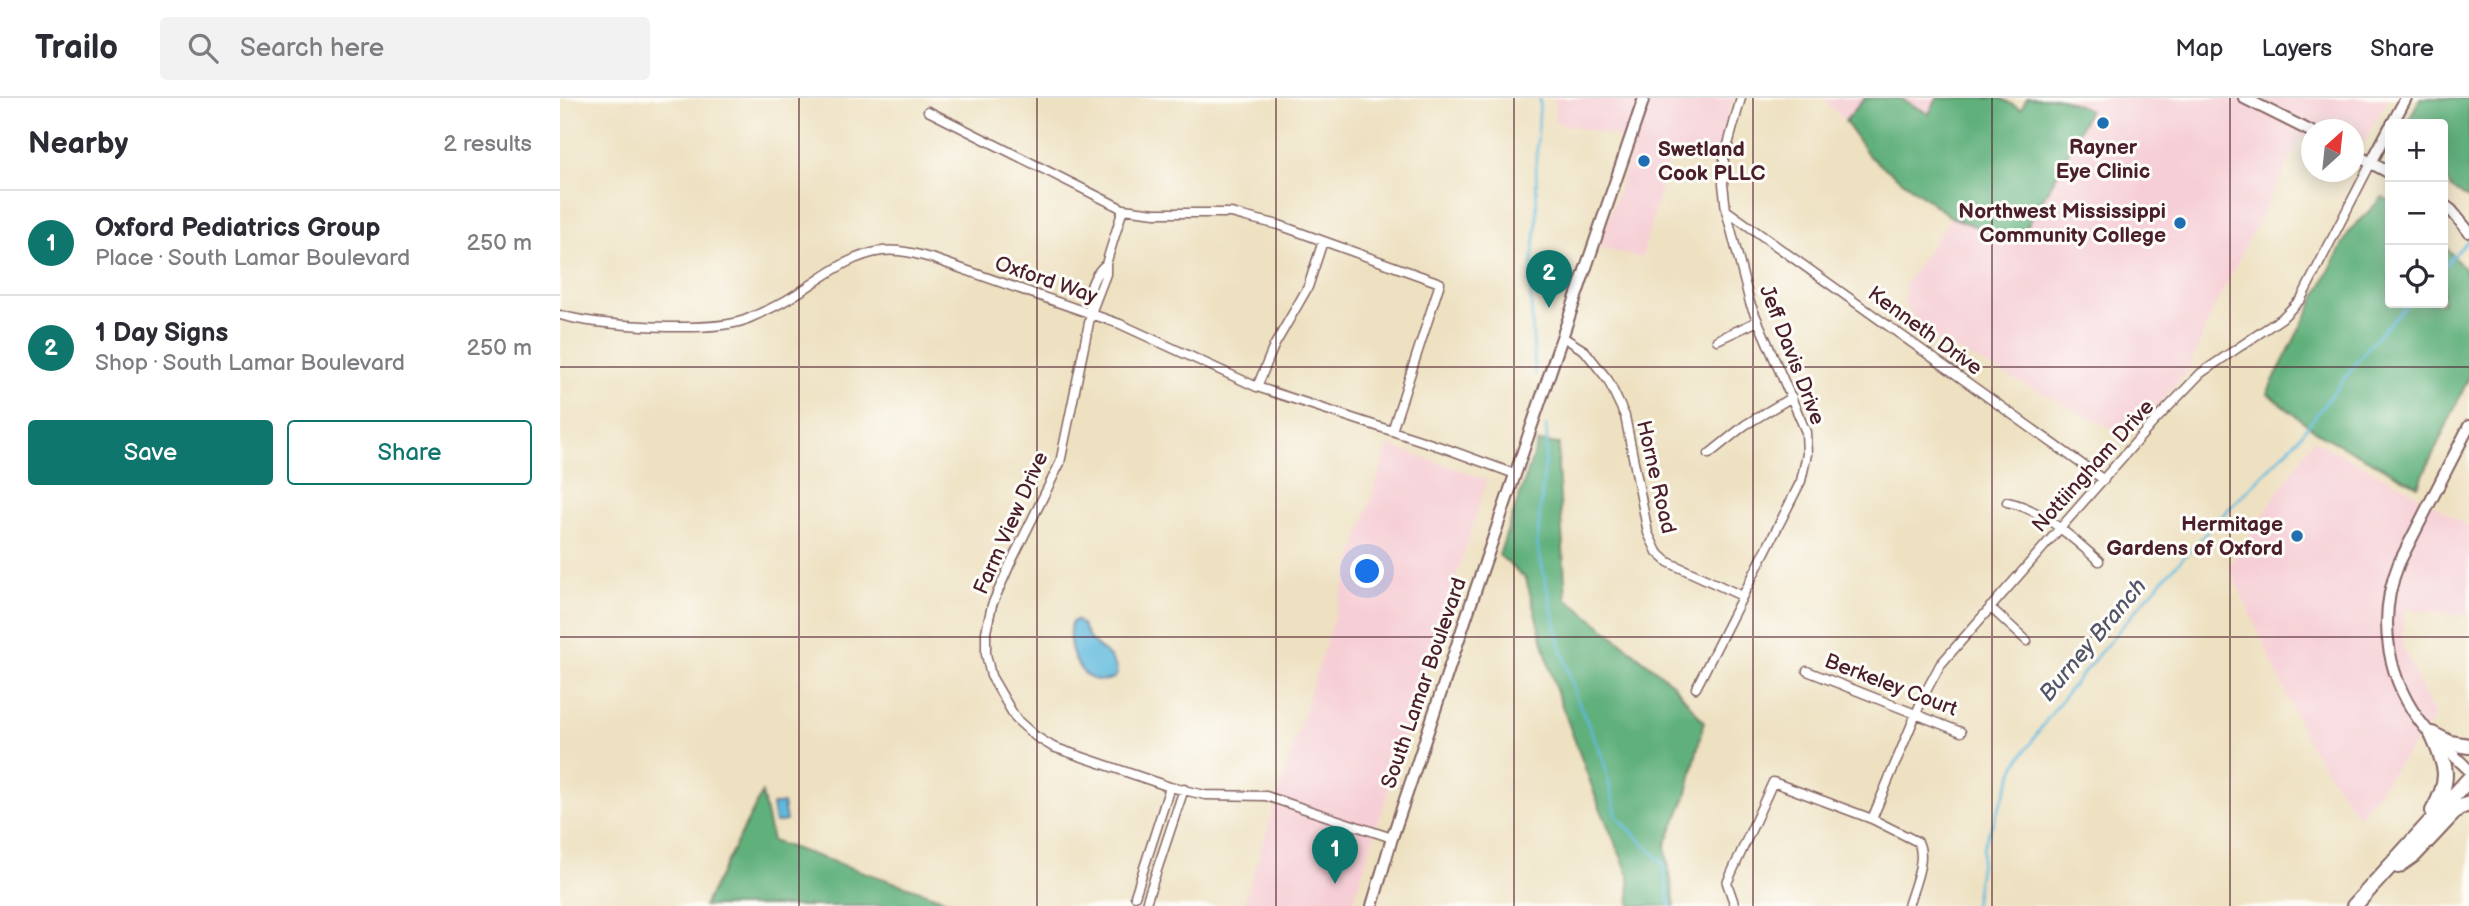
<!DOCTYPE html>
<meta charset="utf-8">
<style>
body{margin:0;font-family:"Balsamiq Sans",sans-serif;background:#f2f2f3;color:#2b2b33}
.controls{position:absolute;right:21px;top:21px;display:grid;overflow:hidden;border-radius:7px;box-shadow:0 4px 18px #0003}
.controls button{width:63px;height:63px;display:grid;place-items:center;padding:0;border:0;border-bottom:2px solid #e1e1e2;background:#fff;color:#2b2b33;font:35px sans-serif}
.compass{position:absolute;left:1741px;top:21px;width:63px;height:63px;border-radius:50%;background:#fff;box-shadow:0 4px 18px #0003;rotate:27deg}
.you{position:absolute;left:808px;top:474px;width:24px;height:24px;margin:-18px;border:5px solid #fff;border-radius:50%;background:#1a73e8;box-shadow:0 0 0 10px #1a73e833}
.badge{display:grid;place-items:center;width:46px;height:46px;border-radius:50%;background:#0f766e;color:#fff;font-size:23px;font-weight:700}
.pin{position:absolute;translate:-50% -58px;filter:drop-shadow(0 2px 4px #0008)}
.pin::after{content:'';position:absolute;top:37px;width:24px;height:21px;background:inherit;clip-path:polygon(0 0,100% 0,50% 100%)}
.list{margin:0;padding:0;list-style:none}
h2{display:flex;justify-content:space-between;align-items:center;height:91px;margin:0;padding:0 28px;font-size:30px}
h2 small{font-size:23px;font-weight:400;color:#7c7c81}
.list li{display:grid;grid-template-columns:46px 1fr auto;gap:21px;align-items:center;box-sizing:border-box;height:105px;padding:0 28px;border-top:2px solid #e1e1e2}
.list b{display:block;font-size:26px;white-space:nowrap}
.list p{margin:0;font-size:23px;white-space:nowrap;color:#7c7c81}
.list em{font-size:23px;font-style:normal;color:#7c7c81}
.actions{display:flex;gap:14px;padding:21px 28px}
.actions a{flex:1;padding:16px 0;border:2px solid #0f766e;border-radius:7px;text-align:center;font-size:24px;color:#0f766e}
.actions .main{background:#0f766e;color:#fff}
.icon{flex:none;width:38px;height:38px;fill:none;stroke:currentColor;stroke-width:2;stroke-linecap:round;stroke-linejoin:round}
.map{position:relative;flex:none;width:1909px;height:808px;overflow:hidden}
header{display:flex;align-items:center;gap:42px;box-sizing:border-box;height:98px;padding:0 35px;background:#fff;border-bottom:2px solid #e1e1e2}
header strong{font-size:33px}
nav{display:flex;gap:38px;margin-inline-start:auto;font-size:24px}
.search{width:490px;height:63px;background:#f2f2f3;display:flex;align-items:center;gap:18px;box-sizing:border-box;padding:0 24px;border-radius:7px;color:#7c7c81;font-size:26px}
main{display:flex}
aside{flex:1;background:#fff}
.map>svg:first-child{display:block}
.built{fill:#f6cfd6}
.forest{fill:#61b07b;stroke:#566853;stroke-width:2}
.water{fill:#60bade;stroke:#556c84;stroke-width:2}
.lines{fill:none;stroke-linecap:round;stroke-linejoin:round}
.stream{stroke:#60bade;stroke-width:2.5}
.street-casing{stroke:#836360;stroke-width:11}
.secondary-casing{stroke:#836360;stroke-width:14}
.highway-casing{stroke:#836360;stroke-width:18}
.street{stroke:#fff;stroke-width:8}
.secondary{stroke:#fff;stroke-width:10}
.highway{stroke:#fff;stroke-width:14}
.grid{fill:none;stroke:#4a1f2b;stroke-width:2;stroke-opacity:0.55}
.poi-dot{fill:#1f6fb2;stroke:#fdfcf7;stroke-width:2.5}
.labels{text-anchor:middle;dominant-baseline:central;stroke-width:6;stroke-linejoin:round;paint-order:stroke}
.poi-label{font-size:21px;font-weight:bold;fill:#4a1f2b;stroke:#fdfcf7;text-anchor:end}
.street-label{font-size:21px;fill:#4a1f2b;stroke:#fdfcf7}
.water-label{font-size:23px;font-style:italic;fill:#52556a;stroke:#fdfcf7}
</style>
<header>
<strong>Trailo</strong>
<div class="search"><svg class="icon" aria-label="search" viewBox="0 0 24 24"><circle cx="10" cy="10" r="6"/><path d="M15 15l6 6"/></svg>Search here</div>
<nav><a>Map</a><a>Layers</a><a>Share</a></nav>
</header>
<main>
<aside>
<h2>Nearby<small>2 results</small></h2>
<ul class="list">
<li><span class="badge">1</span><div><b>Oxford Pediatrics Group</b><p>Place · South Lamar Boulevard</p></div><em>250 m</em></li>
<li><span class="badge">2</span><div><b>1 Day Signs</b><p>Shop · South Lamar Boulevard</p></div><em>250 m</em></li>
</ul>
<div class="actions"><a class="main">Save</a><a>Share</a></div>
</aside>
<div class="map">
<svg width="1909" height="808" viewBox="0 0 1909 808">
<rect width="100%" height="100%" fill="#fdfcf7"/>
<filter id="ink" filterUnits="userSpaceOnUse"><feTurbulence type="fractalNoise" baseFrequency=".0143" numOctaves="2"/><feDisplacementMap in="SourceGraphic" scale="14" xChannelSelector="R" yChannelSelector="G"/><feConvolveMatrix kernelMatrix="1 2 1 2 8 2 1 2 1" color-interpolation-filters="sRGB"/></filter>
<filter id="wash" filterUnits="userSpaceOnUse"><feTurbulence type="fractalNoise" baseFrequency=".00686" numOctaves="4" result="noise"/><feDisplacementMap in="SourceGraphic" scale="28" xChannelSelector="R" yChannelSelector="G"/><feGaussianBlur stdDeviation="1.57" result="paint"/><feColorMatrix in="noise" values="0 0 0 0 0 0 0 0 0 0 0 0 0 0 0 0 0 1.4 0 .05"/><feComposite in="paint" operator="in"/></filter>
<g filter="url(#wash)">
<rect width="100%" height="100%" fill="#eee1c1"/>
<!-- built -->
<path class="built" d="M 995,0 L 1173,0 L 1157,56 L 1109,57 L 1082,160 L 1039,149 L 1075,43 L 994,24 Z
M 1263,0 L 1305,0 L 1285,23 Z
M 1340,0 L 1377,0 L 1369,16 Z
M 1502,0 L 1828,0 L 1803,46 L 1794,45 L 1794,32 L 1752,32 L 1751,41 L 1741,40 L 1656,206 L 1628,273 L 1569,339 L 1368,238 L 1344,206 L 1345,186 L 1391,119 L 1458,143 L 1529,13 Z
M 1753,342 L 1847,390 L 1909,429 L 1909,518 L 1844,511 L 1842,547 L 1875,619 L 1798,719 L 1748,645 L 1669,468 Z
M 828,347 L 927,382 L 792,808 L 683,808 Z"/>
<!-- forest -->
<path class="forest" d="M 1305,0 L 1340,0 L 1369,16 L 1377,0 L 1440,0 L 1461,11 L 1467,0 L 1502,0 L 1529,12 L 1499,73 L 1458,144 L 1391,119 L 1309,58 L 1285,23 Z
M 1860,0 L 1909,0 L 1909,101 L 1893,91 L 1883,79 L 1883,26 L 1847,26 Z
M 1823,99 L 1830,103 L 1830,205 L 1883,205 L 1883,146 L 1904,170 L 1909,182 L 1909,279 L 1858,388 L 1758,335 L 1707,295 L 1790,132 Z
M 978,344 L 999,346 L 998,368 L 1006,500 L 1112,585 L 1144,624 L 1126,699 L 1105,747 L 1115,808 L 1070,808 L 1069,777 L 1038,705 L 995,589 L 966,481 L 939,457 Z
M 202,695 L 212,743 L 404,808 L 144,808 Z"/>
<!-- water -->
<path class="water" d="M 516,522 C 525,527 524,532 529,540 C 540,554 554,555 557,576 L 554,580 C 521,594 505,550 511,525 Z
M 223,705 L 226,723 L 215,725 L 212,707 Z"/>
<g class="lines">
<!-- stream -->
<path class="stream" d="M 1883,169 L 1909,142
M 975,277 L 970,182 L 977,124 L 976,66 L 980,0
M 986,328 L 987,342 L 977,446 L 999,542 L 1016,599 L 1043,660 L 1057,719 L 1103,765 L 1110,808
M 1414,808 L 1423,749 L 1457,665 L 1483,627 L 1508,593 L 1586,500 L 1656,424 L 1737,342 L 1817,238 L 1849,205"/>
</g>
</g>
<g filter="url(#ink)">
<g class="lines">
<!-- street casing -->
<g class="street-casing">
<path id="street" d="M 368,13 L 563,111 L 595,115 L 671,115 L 686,119 L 719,127 L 880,185 L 832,333
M 563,111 L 546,166 L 546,176 L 531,215 L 500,365 L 450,466 L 432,507 L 426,534 L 426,556 L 431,578 L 456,621 L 475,638 L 493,649 L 610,689 L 645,697 L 706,698 L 832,740
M 1166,112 L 1544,382
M 531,215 C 527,196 531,179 546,166
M 0,217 C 38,228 149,235 185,222 C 201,215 218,208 233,198 C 262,181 286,158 322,153 C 340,151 357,156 374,161 L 560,226 L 697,289 L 887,351 L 955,376
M 1003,239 L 1025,253 L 1048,282 L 1065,318 L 1088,435 L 1097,454 L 1108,464 L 1182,498
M 1157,242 L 1198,223
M 697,289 L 714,248 L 748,189 L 763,143
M 1149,356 L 1185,327 L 1232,299
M 1447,404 C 1483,411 1512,440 1539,463
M 1430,509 L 1467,543
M 1247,573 L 1401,634
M 1136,590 L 1241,383 L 1247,356 L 1246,334 L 1190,205 L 1166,112 L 1163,86 L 1164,61 L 1181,0
M 1312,721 L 1364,597 L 1380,567 L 1590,328 L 1641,275 L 1722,220 L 1741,201 L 1811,65
M 575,798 L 610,689
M 587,802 L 624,691
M 1175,808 L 1167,785 L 1213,684 L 1312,721 L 1358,744 C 1367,761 1353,790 1348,808"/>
</g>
<!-- secondary casing -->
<g class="secondary-casing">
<path id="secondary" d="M 1684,0 L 1752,34
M 1832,26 L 1846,0
M 1794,56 L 1830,75
M 1811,65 L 1830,29
M 1883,106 L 1891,112 L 1909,134
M 1909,328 L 1839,465 C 1816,521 1827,584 1866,631 C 1879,645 1895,658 1909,672
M 812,808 L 832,740 L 908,514 L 1084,0"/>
</g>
<!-- highway casing -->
<g class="highway-casing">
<path id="highway" d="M 1872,636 C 1887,669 1891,681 1873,713
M 1872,636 L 1890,645 L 1909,648
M 1838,768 L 1855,756 L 1898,710 L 1909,706
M 1794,808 L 1909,681"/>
</g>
<!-- street -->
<use href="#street" class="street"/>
<!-- secondary -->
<use href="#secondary" class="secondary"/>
<!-- highway -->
<use href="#highway" class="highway"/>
</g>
</g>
<!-- grid -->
<path class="grid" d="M 239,0 L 239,808M 477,0 L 477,808M 716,0 L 716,808M 954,0 L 954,808M 1193,0 L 1193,808M 1432,0 L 1432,808M 1670,0 L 1670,808M 0,269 L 1909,269M 0,539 L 1909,539"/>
<!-- markers -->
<g class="poi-dot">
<circle cx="1543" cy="25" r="7"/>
<circle cx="1084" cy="63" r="7"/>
<circle cx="1620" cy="125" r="7"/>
<circle cx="1737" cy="438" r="7"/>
</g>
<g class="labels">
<!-- poi labels -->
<g class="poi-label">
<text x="1543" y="49" text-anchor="middle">Rayner<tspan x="1543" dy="24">Eye Clinic</tspan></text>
<text x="1098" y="51" text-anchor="start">Swetland<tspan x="1098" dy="24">Cook PLLC</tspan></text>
<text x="1606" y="113">Northwest Mississippi<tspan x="1606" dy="24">Community College</tspan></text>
<text x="1723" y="426">Hermitage<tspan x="1723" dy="24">Gardens of Oxford</tspan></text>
</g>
<!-- street labels -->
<g class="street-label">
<text transform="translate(486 182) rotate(19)">Oxford Way</text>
<text transform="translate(1365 233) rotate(36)">Kenneth Drive</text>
<text transform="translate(1232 257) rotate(69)">Jeff Davis Drive</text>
<text transform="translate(1533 368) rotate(-48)">Nottiingham Drive</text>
<text transform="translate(1096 379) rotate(77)">Horne Road</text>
<text transform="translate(451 425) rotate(-66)">Farm View Drive</text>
<text transform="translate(864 585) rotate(-71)">South Lamar Boulevard</text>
<text transform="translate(1331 587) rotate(21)">Berkeley Court</text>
</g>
<!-- water labels -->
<g class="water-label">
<text transform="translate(1533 542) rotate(-50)">Burney Branch</text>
</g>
</g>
</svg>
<div class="controls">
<button>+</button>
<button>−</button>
<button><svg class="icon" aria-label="locate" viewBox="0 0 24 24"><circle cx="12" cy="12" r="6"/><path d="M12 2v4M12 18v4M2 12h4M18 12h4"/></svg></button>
</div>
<svg class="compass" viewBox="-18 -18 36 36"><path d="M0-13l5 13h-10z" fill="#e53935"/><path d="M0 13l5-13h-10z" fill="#7c7c81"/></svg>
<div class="you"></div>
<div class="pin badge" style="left:775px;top:786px">1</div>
<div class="pin badge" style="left:989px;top:210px">2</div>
</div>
</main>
